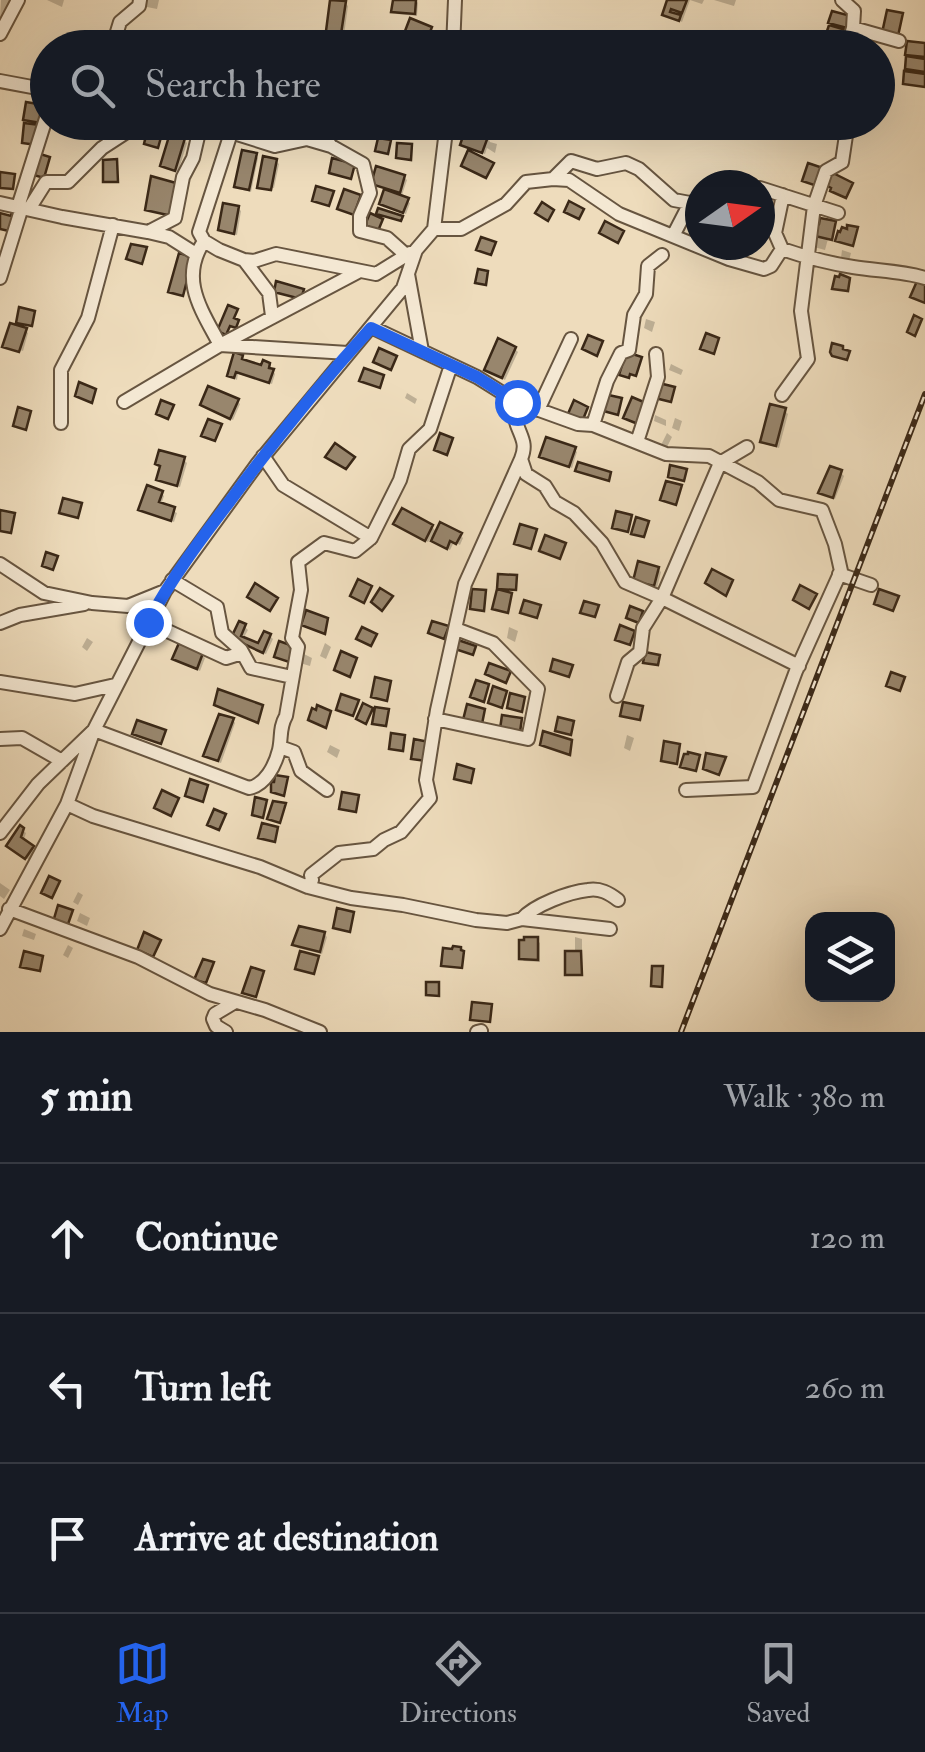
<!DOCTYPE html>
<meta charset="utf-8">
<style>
body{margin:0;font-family:"IM FELL Double Pica",serif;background:#242831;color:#f1f3f6}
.controls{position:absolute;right:30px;bottom:30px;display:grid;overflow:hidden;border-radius:20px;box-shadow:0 10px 40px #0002}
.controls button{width:90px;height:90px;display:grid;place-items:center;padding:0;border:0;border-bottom:2px solid #363941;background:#171b24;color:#f1f3f6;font:50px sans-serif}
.compass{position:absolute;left:685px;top:170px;width:90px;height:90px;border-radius:50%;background:#171b24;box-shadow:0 10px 40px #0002;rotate:76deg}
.stop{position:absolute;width:30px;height:30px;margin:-22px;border:8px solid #2563eb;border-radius:50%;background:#fff}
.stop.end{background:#2563eb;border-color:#fff;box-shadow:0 2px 10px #0008}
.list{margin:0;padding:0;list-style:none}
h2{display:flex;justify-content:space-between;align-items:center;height:130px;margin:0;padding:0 40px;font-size:42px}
h2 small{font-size:32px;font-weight:400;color:#9ea1a6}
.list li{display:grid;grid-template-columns:65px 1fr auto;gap:30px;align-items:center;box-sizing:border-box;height:150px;padding:0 40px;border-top:2px solid #363941}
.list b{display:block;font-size:38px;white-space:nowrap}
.list em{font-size:32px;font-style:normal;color:#9ea1a6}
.icon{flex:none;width:55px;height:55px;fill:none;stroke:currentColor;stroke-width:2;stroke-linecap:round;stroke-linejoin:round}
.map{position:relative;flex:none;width:925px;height:1032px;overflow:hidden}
.search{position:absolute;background:#171b24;box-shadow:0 10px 40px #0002;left:30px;right:30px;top:30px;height:110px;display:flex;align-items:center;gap:25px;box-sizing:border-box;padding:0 35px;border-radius:55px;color:#9ea1a6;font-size:38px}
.sheet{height:580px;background:#171b24}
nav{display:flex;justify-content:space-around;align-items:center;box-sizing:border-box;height:140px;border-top:2px solid #363941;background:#171b24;font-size:28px;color:#9ea1a6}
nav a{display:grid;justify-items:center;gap:5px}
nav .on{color:#2563eb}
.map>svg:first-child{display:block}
.shadow{fill:#0003}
.building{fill:#98866d;stroke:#3a2817;stroke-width:2.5}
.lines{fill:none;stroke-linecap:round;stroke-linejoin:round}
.minor-casing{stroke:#675540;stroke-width:16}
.minor{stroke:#f4e8d3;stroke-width:12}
.rail-casing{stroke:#3a2817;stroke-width:6}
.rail{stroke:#f4e8d3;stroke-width:2.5;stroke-dasharray:8;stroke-linecap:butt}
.route{stroke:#2563eb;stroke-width:12}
</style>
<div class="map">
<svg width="925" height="1032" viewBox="0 0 925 1032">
<rect width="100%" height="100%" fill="#eedcbc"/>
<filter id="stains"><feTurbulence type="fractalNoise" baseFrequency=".002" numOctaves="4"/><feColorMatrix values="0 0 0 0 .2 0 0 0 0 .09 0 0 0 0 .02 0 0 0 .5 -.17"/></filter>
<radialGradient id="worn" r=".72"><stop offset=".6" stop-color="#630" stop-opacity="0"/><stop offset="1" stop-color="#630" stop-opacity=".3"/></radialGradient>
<!-- shadow -->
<path class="shadow" d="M 1,0 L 14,0 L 6,20 L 0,18 Z
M 47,0 L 64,0 L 62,7 Z
M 146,0 L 159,0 L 157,9 L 147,7 Z
M 337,0 L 342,0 L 348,6 L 344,35 L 331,33 L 328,30 L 339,2 Z
M 395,0 L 416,0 L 418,3 L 417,16 L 397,14 L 394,11 Z
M 670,0 L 704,0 L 702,4 L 690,0 L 682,22 L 672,15 L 671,19 L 665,15 Z
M 714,0 L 736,0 L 734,6 Z
M 909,44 L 925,46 L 925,87 L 905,83 Z
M 487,136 L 490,142 L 497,144 L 495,153 L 487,148 L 485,154 L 463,145 Z
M 184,140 L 187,143 L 178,172 L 166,169 L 163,166 Z
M 255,155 L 258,158 L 251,192 L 239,189 L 236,186 Z
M 276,161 L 279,164 L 274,188 L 260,186 Z
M 404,177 L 407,180 L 401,198 L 410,203 L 406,214 L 385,206 L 382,203 L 387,189 L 374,183 Z
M 760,199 L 771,205 L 765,225 L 760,224 Z
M 238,208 L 241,211 L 237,235 L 224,232 L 221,229 Z
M 835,224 L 833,240 L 828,239 L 825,250 L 814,247 L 819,232 Z
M 842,250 L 851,253 L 849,261 L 841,258 Z
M 646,319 L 655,322 L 652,332 L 644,328 Z
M 25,330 L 28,333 L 23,351 L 6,346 Z
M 515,349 L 518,352 L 505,380 L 490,372 Z
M 242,357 L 263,368 L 269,365 L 275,374 L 272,384 L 238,374 L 237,380 L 233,378 L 230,375 Z
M 671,364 L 683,370 L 681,375 L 669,370 Z
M 407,393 L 417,399 L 415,404 L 405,398 Z
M 237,401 L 240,404 L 233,420 L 206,407 Z
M 785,411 L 788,414 L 779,448 L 765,444 L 762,441 Z
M 655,415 L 666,420 L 666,426 L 654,421 Z
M 675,418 L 682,421 L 679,431 L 672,428 Z
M 667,433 L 672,437 L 666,449 L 661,445 Z
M 574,449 L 577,452 L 572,468 L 542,456 Z
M 184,460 L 187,463 L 180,487 L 162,482 L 159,479 L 160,466 L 157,463 Z
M 841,473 L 844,476 L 835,499 L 824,495 L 821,492 Z
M 161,493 L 164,496 L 161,505 L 177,513 L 174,522 L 141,509 Z
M 399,527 L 432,527 L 438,533 L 460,535 L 463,538 L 460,545 L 454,542 L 450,550 L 437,544 L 431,538 L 428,542 Z
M 658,569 L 661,572 L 657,588 L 639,583 Z
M 245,627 L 248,630 L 243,639 L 260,647 L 270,636 L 273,639 L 266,654 L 237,641 Z
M 509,627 L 518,631 L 515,642 L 507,638 Z
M 87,638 L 93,642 L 87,651 L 82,647 Z
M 325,643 L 331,647 L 326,659 L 320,656 Z
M 302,653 L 312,658 L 310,666 L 300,663 Z
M 202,655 L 205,658 L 200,671 L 178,661 Z
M 233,720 L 235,723 L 221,763 L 209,759 L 206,756 Z
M 627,735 L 634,738 L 630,751 L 624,748 Z
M 330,745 L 340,750 L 337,758 L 327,752 Z
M 20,828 L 26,833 L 23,842 L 35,851 L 29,860 L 12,848 Z
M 0,883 L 10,890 L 4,899 L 0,896 Z
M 78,892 L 83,895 L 78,905 L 73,902 Z
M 80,913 L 90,918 L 87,926 L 77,921 Z
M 24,929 L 36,934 L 34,940 L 22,936 Z
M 324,934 L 327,937 L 322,954 L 298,948 L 295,945 Z
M 575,937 L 582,939 L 582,976 L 569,976 L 568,974 L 575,953 Z
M 537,940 L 540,943 L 540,962 L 524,961 L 521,958 Z
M 68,945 L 73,948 L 68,958 L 63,955 Z"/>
<!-- building -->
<path class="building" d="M 330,0 L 346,1 L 341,34 L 326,31 Z
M 393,0 L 416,0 L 415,14 L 391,12 Z
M 667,0 L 687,0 L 682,13 L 671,9 L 670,12 L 681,15 L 679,21 L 662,15 Z
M 887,10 L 903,13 L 898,36 L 882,33 Z
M 832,11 L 851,16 L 847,28 L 828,23 Z
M 410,18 L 432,27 L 427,40 L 405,31 Z
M 829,25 L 846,30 L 843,42 L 825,37 Z
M 75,35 L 90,38 L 87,48 L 67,48 L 70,38 Z
M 907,41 L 925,43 L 925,57 L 905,55 Z
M 906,56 L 925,59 L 925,72 L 905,69 Z
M 904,71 L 925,74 L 925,87 L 903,84 Z
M 26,102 L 44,105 L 41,123 L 23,120 Z
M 248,122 L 266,122 L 263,139 L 246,136 Z
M 24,123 L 40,125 L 37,145 L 22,143 Z
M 148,127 L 163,130 L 158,148 L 144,144 Z
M 466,127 L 489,134 L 482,153 L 460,145 Z
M 170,133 L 185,138 L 175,171 L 160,166 Z
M 378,138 L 391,140 L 388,154 L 375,151 Z
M 397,143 L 412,144 L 411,160 L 396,158 Z
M 242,150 L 257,153 L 249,190 L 234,187 Z
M 468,150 L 494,163 L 486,178 L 461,166 Z
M 37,153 L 50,157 L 44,178 L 30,174 Z
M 263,156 L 277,159 L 271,190 L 257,188 Z
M 332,158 L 355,164 L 351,179 L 329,173 Z
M 117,159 L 118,182 L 103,182 L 103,160 Z
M 808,163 L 823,168 L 817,186 L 802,181 Z
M 376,166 L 405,175 L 400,193 L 371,184 Z
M 0,172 L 15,174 L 13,189 L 0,188 Z
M 831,172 L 853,183 L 846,198 L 830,191 L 831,188 L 825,185 Z
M 151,176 L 176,183 L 172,216 L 145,210 Z
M 316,186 L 334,191 L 329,206 L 312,201 Z
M 344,189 L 361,195 L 354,215 L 337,209 Z
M 384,189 L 409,198 L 403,213 L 379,204 Z
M 569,201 L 584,209 L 579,219 L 564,212 Z
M 542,202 L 554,210 L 548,221 L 535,213 Z
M 223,203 L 239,206 L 234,234 L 218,230 Z
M 378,208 L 403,216 L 401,221 L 376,214 Z
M 12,210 L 19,211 L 9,231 L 0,229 L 0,213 L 11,216 Z
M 370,213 L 383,219 L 378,231 L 365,225 Z
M 820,218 L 836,221 L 832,240 L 815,236 L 815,223 L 819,224 Z
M 605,221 L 624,231 L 618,243 L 599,233 Z
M 847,225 L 858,227 L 853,246 L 835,241 L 838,231 L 840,232 L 842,227 L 847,229 Z
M 481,237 L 496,242 L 491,255 L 476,250 Z
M 131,244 L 147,247 L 142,264 L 126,259 Z
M 179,253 L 193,257 L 183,296 L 168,292 Z
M 478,269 L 488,271 L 486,285 L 475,283 Z
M 840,274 L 850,278 L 848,291 L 832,289 L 835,276 L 839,277 Z
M 276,281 L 304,289 L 301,299 L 274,292 Z
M 917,281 L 925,284 L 925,303 L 910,297 Z
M 228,305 L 238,309 L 234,318 L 239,320 L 236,328 L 230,326 L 226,335 L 217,331 Z
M 19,307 L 35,311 L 32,326 L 16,323 Z
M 914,315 L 922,319 L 915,336 L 907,332 Z
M 10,323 L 27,328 L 19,352 L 2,347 Z
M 706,333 L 719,338 L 714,354 L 700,349 Z
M 588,335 L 603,341 L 597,356 L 582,349 Z
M 498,338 L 516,347 L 502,378 L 484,370 Z
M 832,343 L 843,346 L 843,349 L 850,351 L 847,360 L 832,356 L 830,352 Z
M 379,348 L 397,356 L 391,370 L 373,362 Z
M 234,352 L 243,355 L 242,359 L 261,365 L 263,360 L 270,363 L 269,368 L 274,369 L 269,383 L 236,372 L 234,378 L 227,376 Z
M 626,352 L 642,357 L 636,376 L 630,374 L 629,378 L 619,375 Z
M 364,368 L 384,375 L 380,388 L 359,381 Z
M 79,382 L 96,389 L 92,403 L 75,396 Z
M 659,383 L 675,387 L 671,402 L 655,398 Z
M 208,386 L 239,399 L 230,419 L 200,405 Z
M 604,394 L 622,398 L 618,415 L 600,410 Z
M 632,397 L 646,403 L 638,424 L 623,418 Z
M 161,400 L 174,405 L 168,419 L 156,414 Z
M 574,400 L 588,407 L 582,422 L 567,416 Z
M 770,404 L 786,408 L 776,446 L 760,442 Z
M 18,407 L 31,411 L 26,430 L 13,426 Z
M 208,419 L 222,424 L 215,441 L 201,436 Z
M 440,433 L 453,438 L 447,455 L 434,450 Z
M 546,437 L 576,447 L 569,467 L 539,457 Z
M 335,443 L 355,457 L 346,469 L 325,457 Z
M 159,450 L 185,457 L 177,486 L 156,480 L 160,466 L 155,464 Z
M 578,462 L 611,472 L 609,481 L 575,471 Z
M 670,465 L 687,469 L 684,481 L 668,477 Z
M 830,466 L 842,470 L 833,498 L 818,493 Z
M 666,481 L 682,485 L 676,505 L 660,500 Z
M 147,485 L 163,491 L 159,502 L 175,507 L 171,521 L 138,510 Z
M 63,498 L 82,503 L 78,518 L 59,513 Z
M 402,508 L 433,525 L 425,541 L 393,524 Z
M 0,510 L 15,513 L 11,533 L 0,531 Z
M 616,511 L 632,515 L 628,532 L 612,528 Z
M 636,517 L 649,521 L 644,537 L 631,534 Z
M 440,522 L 462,533 L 456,544 L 450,541 L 447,549 L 431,541 Z
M 520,524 L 537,529 L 531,549 L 514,544 Z
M 545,535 L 566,543 L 560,559 L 539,551 Z
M 46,552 L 58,556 L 53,570 L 42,566 Z
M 638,561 L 659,567 L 654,586 L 633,581 Z
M 712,569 L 733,580 L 726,596 L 705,583 Z
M 498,574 L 517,575 L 516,590 L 497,589 Z
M 358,579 L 372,586 L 364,603 L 350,596 Z
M 255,583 L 278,598 L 270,611 L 247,597 Z
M 800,585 L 817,594 L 809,609 L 793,600 Z
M 380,588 L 393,596 L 382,611 L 371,602 Z
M 472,589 L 486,590 L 484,611 L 470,609 Z
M 497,589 L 512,593 L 508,613 L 492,609 Z
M 879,589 L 899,596 L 893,611 L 874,604 Z
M 524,600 L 541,605 L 537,618 L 520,613 Z
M 584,601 L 599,605 L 595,617 L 580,613 Z
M 630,606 L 643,611 L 639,623 L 626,618 Z
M 306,610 L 328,618 L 325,634 L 301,625 Z
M 239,621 L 246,624 L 241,636 L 258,643 L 264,631 L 271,634 L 263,653 L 231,638 Z
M 432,621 L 449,626 L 444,639 L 428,633 Z
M 620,625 L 635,631 L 630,645 L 615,640 Z
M 362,627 L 377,634 L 371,646 L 356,639 Z
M 458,640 L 476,646 L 473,655 L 455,649 Z
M 279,641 L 293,646 L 289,662 L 274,657 Z
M 179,643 L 203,653 L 197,669 L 172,659 Z
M 341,651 L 357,658 L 350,677 L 334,670 Z
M 645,652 L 660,655 L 658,665 L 643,663 Z
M 553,659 L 573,665 L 569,677 L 550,671 Z
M 489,663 L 511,671 L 506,683 L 485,674 Z
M 891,672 L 905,677 L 900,691 L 886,686 Z
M 375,677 L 391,681 L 387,701 L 371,697 Z
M 476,680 L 489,684 L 484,702 L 470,697 Z
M 493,686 L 507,691 L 502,708 L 488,703 Z
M 218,689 L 263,705 L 258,723 L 214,705 Z
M 510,693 L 525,697 L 522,712 L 507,708 Z
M 341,694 L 359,700 L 353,716 L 336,710 Z
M 623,702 L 643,706 L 640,720 L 620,716 Z
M 363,703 L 373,708 L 366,724 L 356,719 Z
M 467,704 L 485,709 L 482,724 L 463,720 Z
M 317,705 L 331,711 L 326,728 L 308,720 L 312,708 L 316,710 Z
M 375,707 L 389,709 L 386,726 L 372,724 Z
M 219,714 L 234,718 L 218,761 L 203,756 Z
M 502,715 L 522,718 L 520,732 L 500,729 Z
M 558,717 L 574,721 L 571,735 L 555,731 Z
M 137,720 L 166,730 L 161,744 L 132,734 Z
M 543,731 L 572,740 L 570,755 L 540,745 Z
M 391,733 L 405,735 L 403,751 L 389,749 Z
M 414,739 L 429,742 L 427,761 L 411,759 Z
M 664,741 L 680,744 L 677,764 L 661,761 Z
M 688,752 L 700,755 L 696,771 L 680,767 L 684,754 L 688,754 Z
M 706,753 L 726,757 L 719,775 L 703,769 Z
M 457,764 L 474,769 L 471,783 L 454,779 Z
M 275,775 L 288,777 L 284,796 L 271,792 L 271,782 L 274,782 Z
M 190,779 L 208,785 L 203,802 L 185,796 Z
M 162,790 L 179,798 L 171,816 L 154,808 Z
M 342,792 L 359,795 L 356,812 L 339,809 Z
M 255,797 L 267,800 L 263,818 L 252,815 Z
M 273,801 L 286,803 L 280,823 L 267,819 Z
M 214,809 L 226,814 L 219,830 L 207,825 Z
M 262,823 L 278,827 L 275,842 L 258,838 Z
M 20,825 L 24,828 L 21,837 L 34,846 L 25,859 L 6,846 Z
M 49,876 L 60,881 L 52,898 L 41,893 Z
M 58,905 L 73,910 L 67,927 L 53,922 Z
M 337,908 L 354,912 L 350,932 L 333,928 Z
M 299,926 L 325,932 L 320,952 L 292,945 Z
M 144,932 L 161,940 L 153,957 L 137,950 Z
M 524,937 L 538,937 L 538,960 L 519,959 L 519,940 L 524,940 Z
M 453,946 L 461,947 L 461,950 L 464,951 L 462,968 L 441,966 L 443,948 L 452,949 Z
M 24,951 L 43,956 L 40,971 L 20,967 Z
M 300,951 L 319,956 L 314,974 L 295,969 Z
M 565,951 L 581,951 L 582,975 L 565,975 Z
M 203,959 L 214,962 L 206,983 L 194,980 Z
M 652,966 L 663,966 L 662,987 L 651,986 Z
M 251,967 L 264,971 L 256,997 L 242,993 Z
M 426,982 L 439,982 L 439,996 L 426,995 Z
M 472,1002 L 492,1004 L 490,1022 L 470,1020 Z"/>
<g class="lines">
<!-- minor casing -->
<g class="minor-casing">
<path id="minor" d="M 842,0 L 854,11 L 853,28 L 899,41
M 0,34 L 18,0
M 112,48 L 120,22 L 139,6 L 140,0
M 453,48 L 455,0
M 847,48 L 853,28
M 0,81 L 48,90
M 171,122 L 234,133 L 275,146 L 307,139 L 331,146 L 363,164 L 370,193 L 360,216 L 360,231 L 387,238 L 406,255
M 321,122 L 327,141 L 331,146
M 231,133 L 199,232 L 204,241 C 179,279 201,309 220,345 L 348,353
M 275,146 L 289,122
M 553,179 L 569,180 L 619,214 L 729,259 L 764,269 L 771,266 L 782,249 C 805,257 828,263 853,267 C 877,271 902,271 925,278
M 734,185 L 738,183 L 752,185
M 760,188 L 838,213
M 0,203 L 62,217 L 148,232 L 175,218 L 183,177 L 193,158 L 200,128
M 18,207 L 48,112
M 29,209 L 46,182 L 68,182 L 102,148 L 142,122
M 434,229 L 461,229 L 506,204 L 526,182 L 553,179 L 571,161 L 597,169 L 626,163 L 639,169 L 674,200 L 690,203
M 148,232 L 169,237 L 196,254
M 673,236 L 690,203 L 700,200
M 204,241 L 219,250 L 244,260 L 254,261 L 276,254 L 376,274 L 410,253
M 782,249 L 775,233 L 783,195
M 244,260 L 269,293 L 272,316
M 408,274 L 422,351
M 0,278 L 22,207
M 371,327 L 477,377 L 517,402 L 578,424 L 593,425 L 666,454 L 709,456 L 758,482 L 779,500 L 822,510 L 835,544 L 841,571 L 796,671 L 753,787 L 686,790
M 782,395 L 808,359 L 801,311 L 814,206 L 826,171 L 842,162 L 848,122
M 510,398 C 512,407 514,416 517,425 C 522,439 527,444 521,459
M 124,402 L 220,345 L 358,272
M 538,410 L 571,339
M 61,423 L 61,370 L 88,318 L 113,225
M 593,425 L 607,381 L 621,353 L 629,350 L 634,315 L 646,294 L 648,266 L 662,255
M 637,442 L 658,377 L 656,354
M 747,447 L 720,463 L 662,598 L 799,666
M 263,456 L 283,485 L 371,538 L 400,480 L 409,449 L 430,429 L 451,365
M 0,564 L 44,593 L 92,603 L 128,606 L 165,591
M 839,574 L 871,585
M 172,580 L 217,607 L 222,633 L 241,650 L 251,668 L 292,677
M 148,622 L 226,658 L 242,653
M 0,623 L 20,615 L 84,604
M 0,682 L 75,694 L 115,685
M 435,719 L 528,739 L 538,689 L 493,643 L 456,629
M 0,739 L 22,738 L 62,761
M 280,747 L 294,752 L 301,771 L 327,790
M 67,804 L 93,816 L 260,867 L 308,887 L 351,898 L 403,905 L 476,920 L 507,923 L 522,919 L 610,929
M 0,833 L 38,784 L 94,730 L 249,788 C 265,785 275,766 279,750 C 282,737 279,728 286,716 L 298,647 L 292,638 L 301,590 L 298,562 L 324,543 L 355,551 L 371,538
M 308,887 L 312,880 L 311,875 L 339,853 L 373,849 L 384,840 L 401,832 L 430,798 L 426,780 L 437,710 L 465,584 L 521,459 L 526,474 L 545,486 L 555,502 L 574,513 L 602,543 L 625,582 L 662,598 L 643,628 L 640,652 L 628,662 L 617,696
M 9,909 L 138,957 L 210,994 L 265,1010 L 320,1032
M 522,919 C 534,905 569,892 588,890 C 600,888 609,893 618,900
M 0,929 L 67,804 L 94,730 L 165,591 L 258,463 L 403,288 L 416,250 L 434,229 L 447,122
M 226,1032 L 216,1026 L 213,1019 L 215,1014 L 235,1002
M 477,1032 L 481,1031"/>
</g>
<!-- minor -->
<use href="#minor" class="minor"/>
<!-- rail casing -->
<g class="rail-casing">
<path id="rail" d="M 681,1032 L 925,394"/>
</g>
<!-- rail -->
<use href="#rail" class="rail"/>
</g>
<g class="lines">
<!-- route -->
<path class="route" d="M 148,622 C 171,579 200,540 230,501 C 274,441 321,383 371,328 L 477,377 L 517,402"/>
</g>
<rect width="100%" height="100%" filter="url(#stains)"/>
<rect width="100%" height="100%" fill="url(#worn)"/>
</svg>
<div class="controls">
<button><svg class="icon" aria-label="layers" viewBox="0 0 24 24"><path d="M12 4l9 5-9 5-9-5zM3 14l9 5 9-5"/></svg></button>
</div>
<svg class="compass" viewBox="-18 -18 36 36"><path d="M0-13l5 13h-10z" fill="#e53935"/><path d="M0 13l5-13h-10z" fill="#9ea1a6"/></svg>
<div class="stop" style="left:517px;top:402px"></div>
<div class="stop end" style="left:148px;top:622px"></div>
<div class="search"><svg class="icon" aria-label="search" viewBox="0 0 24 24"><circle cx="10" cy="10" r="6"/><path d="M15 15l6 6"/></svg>Search here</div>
</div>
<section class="sheet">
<h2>5 min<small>Walk · 380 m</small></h2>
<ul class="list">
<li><svg class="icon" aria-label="ahead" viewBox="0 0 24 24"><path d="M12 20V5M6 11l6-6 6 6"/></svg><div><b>Continue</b></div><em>120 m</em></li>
<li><svg class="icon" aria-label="left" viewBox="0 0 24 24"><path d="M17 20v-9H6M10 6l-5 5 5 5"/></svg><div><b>Turn left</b></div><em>260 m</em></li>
<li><svg class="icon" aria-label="arrive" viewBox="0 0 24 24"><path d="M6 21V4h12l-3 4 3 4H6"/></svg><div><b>Arrive at destination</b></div></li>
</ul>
</section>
<nav>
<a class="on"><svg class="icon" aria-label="map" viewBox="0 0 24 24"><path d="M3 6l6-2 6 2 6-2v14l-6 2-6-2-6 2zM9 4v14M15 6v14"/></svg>Map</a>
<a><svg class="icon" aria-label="directions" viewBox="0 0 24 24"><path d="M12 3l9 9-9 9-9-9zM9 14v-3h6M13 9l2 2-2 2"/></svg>Directions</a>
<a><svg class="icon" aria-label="saved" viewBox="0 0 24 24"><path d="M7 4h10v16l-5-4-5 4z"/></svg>Saved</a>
</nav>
